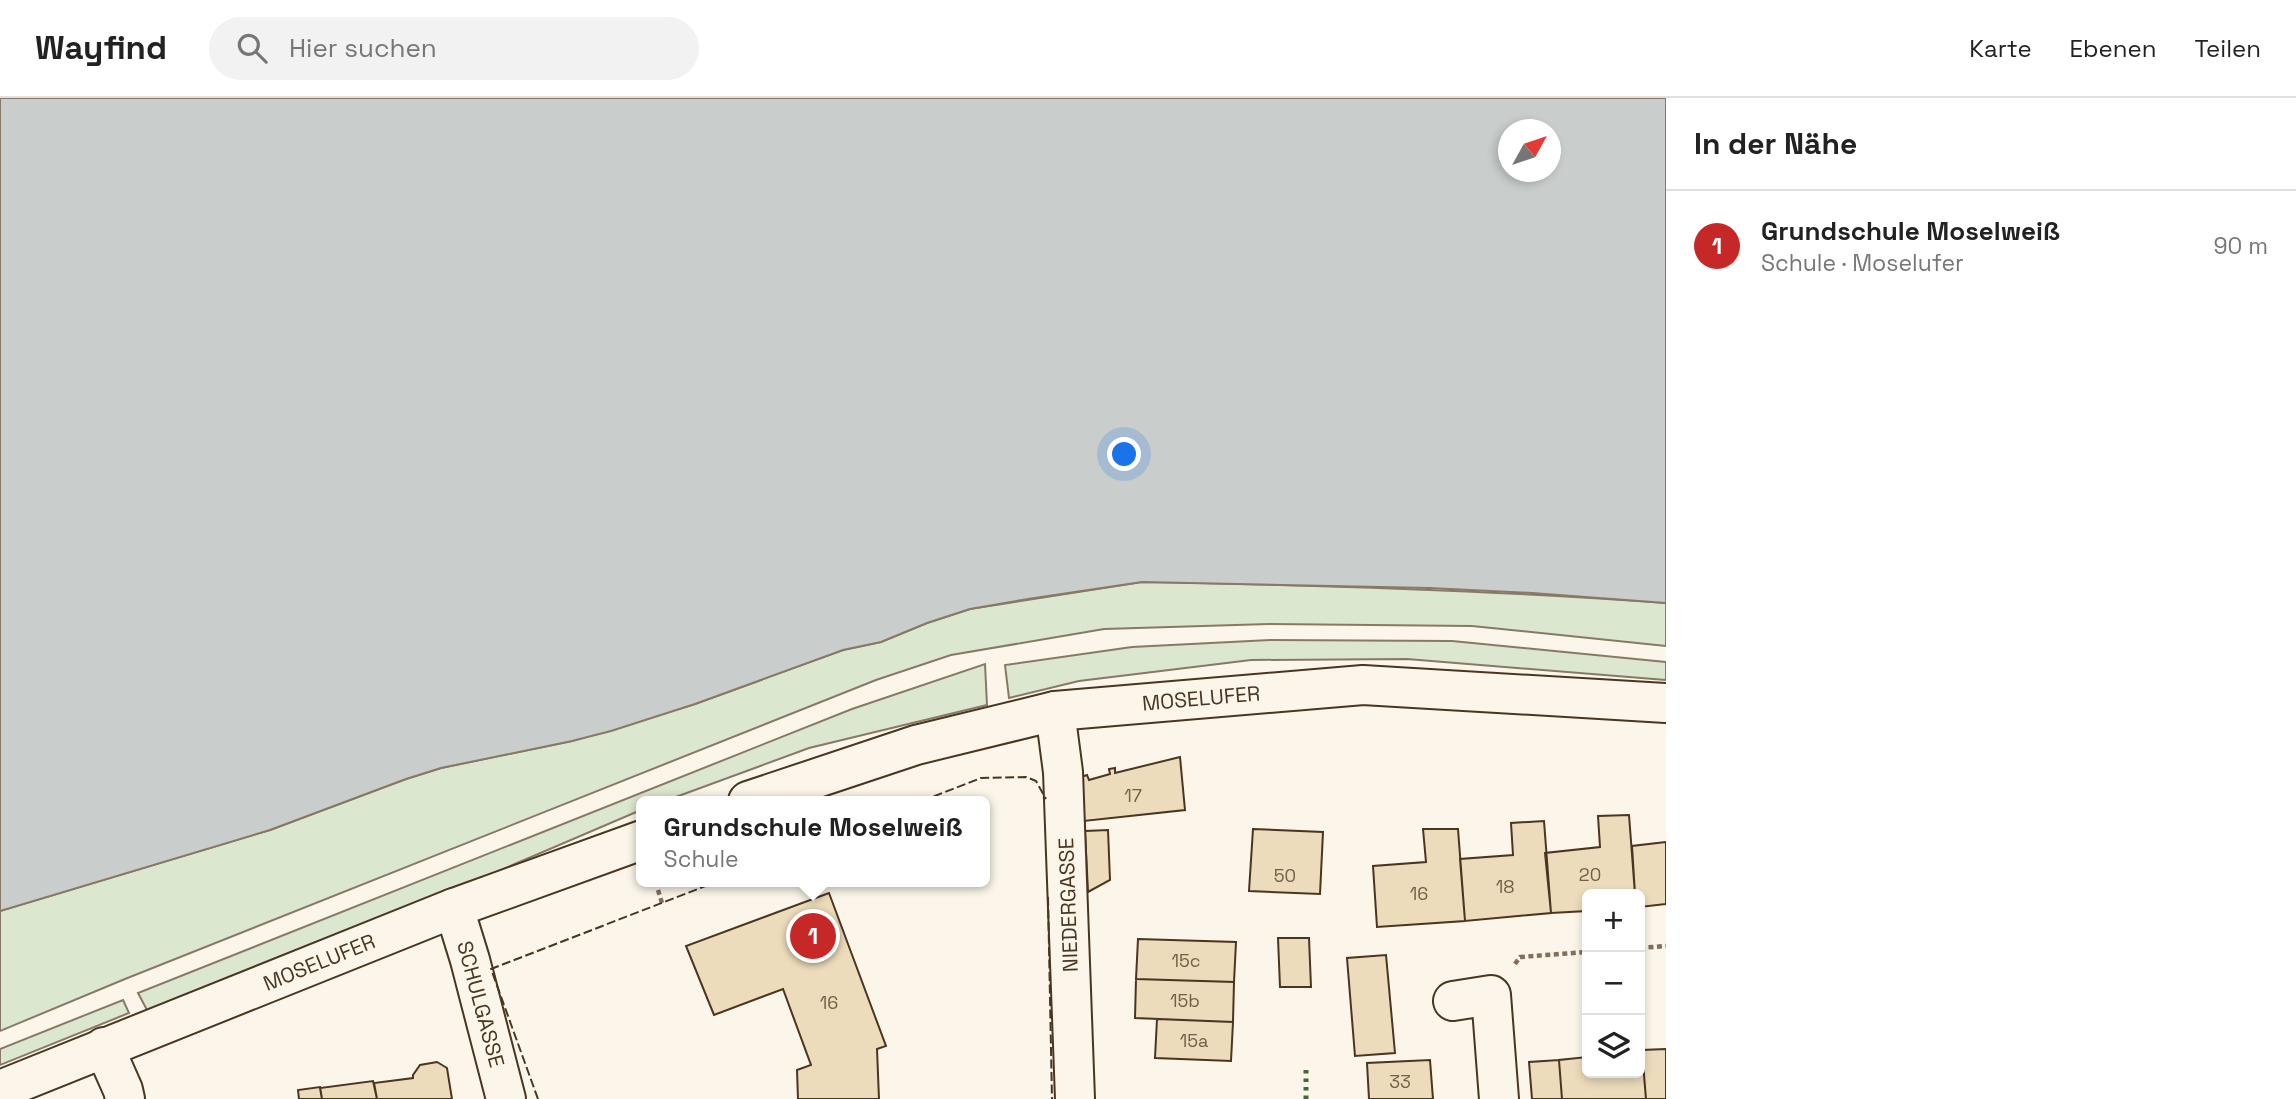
<!DOCTYPE html>
<html lang="de">
<meta charset="utf-8">
<style>
body{margin:0;font-family:"Space Grotesk",sans-serif;background:#f2f2f2;color:#222}
.controls{position:absolute;right:21px;bottom:21px;display:grid;overflow:hidden;border-radius:10px;box-shadow:0 4px 10px #0003}
.controls button{width:63px;height:63px;display:grid;place-items:center;padding:0;border:0;border-bottom:2px solid #e0e0e0;background:#fff;color:#222;font:35px sans-serif}
.compass{position:absolute;left:1498px;top:21px;width:63px;height:63px;border-radius:50%;background:#fff;box-shadow:0 4px 10px #0003;rotate:50deg}
.you{position:absolute;left:1125px;top:357px;width:24px;height:24px;margin:-18px;border:5px solid #fff;border-radius:50%;background:#1a73e8;box-shadow:0 0 0 10px #1a73e833}
.badge{display:grid;place-items:center;width:46px;height:46px;border-radius:50%;background:#c62828;color:#fff;font-size:23px;font-weight:700}
.pin{position:absolute;translate:-50% -50%;border:4px solid #fff;box-shadow:0 2px 7px #0006}
.popup{position:absolute;left:636px;top:698px;width:354px;height:91px;box-sizing:border-box;display:grid;place-content:center;border-radius:10px;background:#fff;filter:drop-shadow(0 2px 5px #0005);font-size:23px;white-space:nowrap;color:#767676}
.popup b{font-size:26px;color:#222}
.popup::after{content:'';position:absolute;left:50%;top:100%;margin-left:-14px;border:14px solid transparent;border-top-color:#fff}
.list{margin:0;padding:0;list-style:none}
h2{display:flex;justify-content:space-between;align-items:center;height:91px;margin:0;padding:0 28px;font-size:30px}
h2 small{font-size:23px;font-weight:400;color:#767676}
.list li{display:grid;grid-template-columns:46px 1fr auto;gap:21px;align-items:center;box-sizing:border-box;height:112px;padding:0 28px;border-top:2px solid #e0e0e0}
.list b{display:block;font-size:26px;white-space:nowrap}
.list p{margin:0;font-size:23px;white-space:nowrap;color:#767676}
.list em{font-size:23px;font-style:normal;color:#767676}
.icon{flex:none;width:38px;height:38px;fill:none;stroke:currentColor;stroke-width:2;stroke-linecap:round;stroke-linejoin:round}
.map{position:relative;flex:none;width:1666px;height:1001px;overflow:hidden}
header{display:flex;align-items:center;gap:42px;box-sizing:border-box;height:98px;padding:0 35px;background:#fff;border-bottom:2px solid #e0e0e0}
header strong{font-size:33px}
nav{display:flex;gap:38px;margin-inline-start:auto;font-size:24px}
.search{width:490px;height:63px;background:#f2f2f2;display:flex;align-items:center;gap:18px;box-sizing:border-box;padding:0 24px;border-radius:38px;color:#767676;font-size:26px}
main{display:flex}
aside{flex:1;background:#fff}
.map>svg:first-child{display:block}
.green{fill:#dce7d0;stroke:#887966;stroke-width:2}
.water{fill:#c9cecd;stroke:#887966;stroke-width:2;fill-rule:evenodd}
.building{fill:#ecdcbc;stroke:#4a3520;stroke-width:2}
.lines{fill:none;stroke-linecap:round;stroke-linejoin:round}
.minor-casing{stroke:#4a3520;stroke-width:42}
.major-casing{stroke:#4a3520;stroke-width:42}
.path{stroke:#7f6f5c;stroke-width:4.5;stroke-dasharray:5 3.5;stroke-linecap:butt}
.minor{stroke:#fbf6e9;stroke-width:38}
.major{stroke:#fbf6e9;stroke-width:38}
.hedge{stroke:#436837;stroke-width:5;stroke-dasharray:3.5 5;stroke-linecap:butt}
.fence{stroke:#4a3520;stroke-width:2;stroke-dasharray:9 3.5;stroke-linecap:butt}
.labels{text-anchor:middle;dominant-baseline:central;stroke-width:5;stroke-linejoin:round;paint-order:stroke}
.number-label{font-size:18px;fill:#725f47}
.street-label{font-size:21px;fill:#4a3520;stroke:#fbf6e9}
</style>
<header>
<strong>Wayfind</strong>
<div class="search"><svg class="icon" aria-label="search" viewBox="0 0 24 24"><circle cx="10" cy="10" r="6"/><path d="M15 15l6 6"/></svg>Hier suchen</div>
<nav><a>Karte</a><a>Ebenen</a><a>Teilen</a></nav>
</header>
<main>
<div class="map">
<svg width="1666" height="1001" viewBox="0 0 1666 1001">
<rect width="100%" height="100%" fill="#fbf6e9"/>
<!-- green -->
<path class="green" d="M 1142,484 C 1317,487 1491,492 1666,505 L 1666,548 L 1472,528 L 1269,526 L 1104,531 L 951,557 L 876,582 L 125,881 L 0,933 L 0,813 L 270,732 L 406,681 L 441,670 L 572,643 L 695,606 L 843,552 L 881,544 L 927,525 L 970,511 Z
M 1270,542 L 1452,543 L 1666,564 L 1666,582 L 1407,561 L 1251,562 L 1079,583 L 1009,600 L 1005,567 L 1132,549 Z
M 985,566 L 987,607 L 809,650 L 665,703 L 642,703 L 641,712 L 288,863 L 147,912 L 138,895 L 852,611 Z
M 123,902 L 129,915 L 0,967 L 0,951 Z"/>
<!-- water -->
<path class="water" d="M 0,0 L 1666,0 L 1666,505 L 1532,495 L 1429,490 L 1142,484 L 1028,501 L 970,511 L 927,525 L 881,544 L 843,552 L 695,606 L 611,633 L 572,643 L 441,670 L 406,681 L 270,732 L 0,813 ZM 1508,32 L 1550,32 L 1550,74 L 1508,74 Z"/>
<!-- building -->
<path class="building" d="M 1180,659 L 1185,712 L 1084,723 L 1081,679 L 1087,677 L 1089,682 L 1110,676 L 1109,671 L 1115,670 L 1115,675 Z
M 1629,717 L 1635,796 L 1587,796 L 1587,813 L 1551,815 L 1545,755 L 1600,749 L 1598,718 Z
M 1544,723 L 1551,815 L 1465,823 L 1460,761 L 1513,757 L 1511,725 Z
M 1253,731 L 1323,734 L 1320,796 L 1249,793 Z
M 1423,731 L 1458,731 L 1465,823 L 1377,829 L 1373,768 L 1426,764 Z
M 1108,732 L 1110,782 L 1088,794 L 1085,733 Z
M 1666,744 L 1666,806 L 1640,809 L 1640,796 L 1635,796 L 1632,748 Z
M 829,795 L 886,948 L 877,951 L 879,1001 L 798,1001 L 797,972 L 811,967 L 783,891 L 714,917 L 686,848 Z
M 1278,840 L 1309,840 L 1311,889 L 1280,889 Z
M 1138,841 L 1236,844 L 1234,884 L 1136,881 Z
M 1386,857 L 1395,955 L 1355,958 L 1347,860 Z
M 1136,881 L 1234,884 L 1233,924 L 1135,920 Z
M 1157,921 L 1233,924 L 1231,963 L 1155,960 Z
M 1640,930 L 1646,1001 L 1562,1001 L 1559,962 L 1587,959 L 1587,975 L 1640,975 Z
M 1666,951 L 1666,1001 L 1646,1001 L 1642,952 Z
M 1430,962 L 1433,1001 L 1369,1001 L 1367,965 Z
M 1559,962 L 1562,1001 L 1532,1001 L 1529,964 Z
M 437,964 L 447,970 L 452,1001 L 377,1001 L 374,985 L 413,980 L 413,977 L 420,967 Z
M 373,983 L 377,1001 L 322,1001 L 320,990 Z
M 320,989 L 322,1001 L 299,1001 L 298,992 Z"/>
<g class="lines">
<!-- minor casing -->
<g class="minor-casing">
<path id="minor" d="M 1055,613 L 1063,674 L 1075,1001
M 454,810 L 470,862 L 506,1001
M 1453,903 L 1491,897 L 1499,1001
M 104,949 L 123,992 L 125,1001"/>
</g>
<!-- major casing -->
<g class="major-casing">
<path id="major" d="M 748,703 L 916,647 L 1055,613 L 1363,587 L 1666,605
M 0,992 L 454,810 L 642,742"/>
</g>
<!-- path -->
<path class="path" d="M 658,792 L 662,805
M 1640,850 L 1666,848
M 1515,866 L 1520,859 L 1587,854"/>
<!-- minor -->
<use href="#minor" class="minor"/>
<!-- major -->
<use href="#major" class="major"/>
<!-- hedge -->
<path class="hedge" d="M 1306,972 L 1306,1001"/>
<!-- fence -->
<path class="fence" d="M 922,703 L 981,680 L 1026,679 L 1036,683 L 1046,701
M 1048,799 L 1052,1001
M 538,1001 L 491,871 L 716,784"/>
</g>
<g class="labels">
<!-- number labels -->
<g class="number-label">
<text x="1133" y="697">17</text>
<text x="1590" y="776">20</text>
<text x="1285" y="777">50</text>
<text x="1505" y="788">18</text>
<text x="1419" y="795">16</text>
<text x="1186" y="862">15c</text>
<text x="1185" y="902">15b</text>
<text x="829" y="904">16</text>
<text x="1194" y="942">15a</text>
<text x="1400" y="983">33</text>
</g>
<!-- street labels -->
<g class="street-label">
<text transform="translate(1201 600) rotate(-5)">MOSELUFER</text>
<text transform="translate(1068 807) rotate(-92)">NIEDERGASSE</text>
<text transform="translate(319 864) rotate(-22)">MOSELUFER</text>
<text transform="translate(481 906) rotate(75)">SCHULGASSE</text>
</g>
</g>
</svg>
<div class="controls">
<button>+</button>
<button>−</button>
<button><svg class="icon" aria-label="layers" viewBox="0 0 24 24"><path d="M12 4l9 5-9 5-9-5zM3 14l9 5 9-5"/></svg></button>
</div>
<svg class="compass" viewBox="-18 -18 36 36"><path d="M0-13l5 13h-10z" fill="#e53935"/><path d="M0 13l5-13h-10z" fill="#767676"/></svg>
<div class="you"></div>
<div class="pin badge" style="left:813px;top:838px">1</div>
<div class="popup"><b>Grundschule Moselweiß</b>Schule</div>
</div>
<aside>
<h2>In der Nähe<small></small></h2>
<ul class="list">
<li><span class="badge">1</span><div><b>Grundschule Moselweiß</b><p>Schule · Moselufer</p></div><em>90 m</em></li>
</ul>
</aside>
</main>
